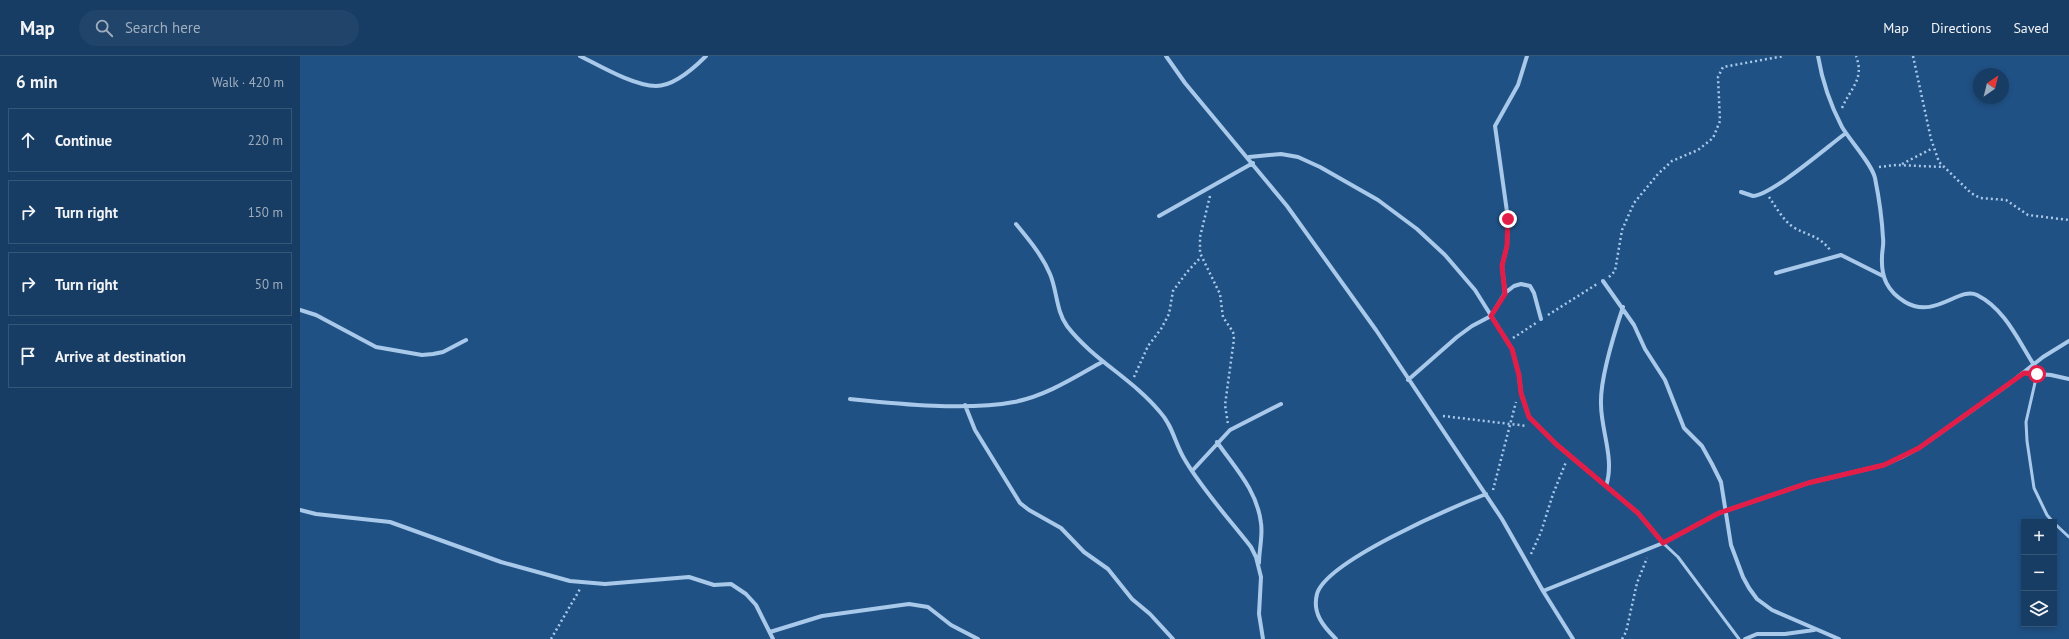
<!DOCTYPE html>
<meta charset="utf-8">
<style>
body{margin:0;font-family:"PT Sans",sans-serif;background:#21446a;color:#f1f3f6}
.controls{position:absolute;right:12px;bottom:12px;display:grid;overflow:hidden;border-radius:0px;box-shadow:0 2px 6px #0003}
.controls button{width:36px;height:36px;display:grid;place-items:center;padding:0;border:0;border-bottom:1px solid #365678;background:#183d64;color:#f1f3f6;font:20px sans-serif}
.compass{position:absolute;left:1673px;top:12px;width:36px;height:36px;border-radius:50%;background:#183d64;box-shadow:0 2px 6px #0003;rotate:35deg}
.stop{position:absolute;width:12px;height:12px;margin:-9px;border:3px solid #e11d48;border-radius:50%;background:#fff}
.stop.end{background:#e11d48;border-color:#fff;box-shadow:0 1px 4px #0008}
.list{margin:0;padding:0;list-style:none}
h2{display:flex;justify-content:space-between;align-items:center;height:52px;margin:0;padding:0 16px;font-size:17px}
h2 small{font-size:13px;font-weight:400;color:#9faebf}
.list li{display:grid;grid-template-columns:26px 1fr auto;gap:12px;align-items:center;box-sizing:border-box;height:64px;margin:0 8px 8px;padding:0 8px;border:1px solid #365678;border-radius:0px}
.list b{display:block;font-size:15px;white-space:nowrap}
.list em{font-size:13px;font-style:normal;color:#9faebf}
.icon{flex:none;width:22px;height:22px;fill:none;stroke:currentColor;stroke-width:2;stroke-linecap:round;stroke-linejoin:round}
.map{position:relative;flex:none;width:1769px;height:583px;overflow:hidden}
header{display:flex;align-items:center;gap:24px;box-sizing:border-box;height:56px;padding:0 20px;background:#183d64;border-bottom:1px solid #365678}
header strong{font-size:19px}
nav{display:flex;gap:22px;margin-inline-start:auto;font-size:14px}
.search{width:280px;height:36px;background:#21446a;display:flex;align-items:center;gap:10px;box-sizing:border-box;padding:0 14px;border-radius:22px;color:#9faebf;font-size:15px}
main{display:flex}
aside{flex:1;background:#183d64}
.map>svg:first-child{display:block}
.lines{fill:none;stroke-linecap:round;stroke-linejoin:round}
.path{stroke:#a9c9ea;stroke-width:2.5;stroke-dasharray:2 3;stroke-linecap:butt}
.service{stroke:#a9c9ea;stroke-width:3}
.minor{stroke:#a9c9ea;stroke-width:4}
.route{stroke:#e11d48;stroke-width:5}
</style>
<header>
<strong>Map</strong>
<div class="search"><svg class="icon" aria-label="search" viewBox="0 0 24 24"><circle cx="10" cy="10" r="6"/><path d="M15 15l6 6"/></svg>Search here</div>
<nav><a>Map</a><a>Directions</a><a>Saved</a></nav>
</header>
<main>
<aside>
<h2>6 min<small>Walk · 420 m</small></h2>
<ul class="list">
<li><svg class="icon" aria-label="ahead" viewBox="0 0 24 24"><path d="M12 20V5M6 11l6-6 6 6"/></svg><div><b>Continue</b></div><em>220 m</em></li>
<li><svg class="icon" aria-label="right" viewBox="0 0 24 24"><path d="M7 20v-9h11M14 6l5 5-5 5"/></svg><div><b>Turn right</b></div><em>150 m</em></li>
<li><svg class="icon" aria-label="right" viewBox="0 0 24 24"><path d="M7 20v-9h11M14 6l5 5-5 5"/></svg><div><b>Turn right</b></div><em>50 m</em></li>
<li><svg class="icon" aria-label="arrive" viewBox="0 0 24 24"><path d="M6 21V4h12l-3 4 3 4H6"/></svg><div><b>Arrive at destination</b></div></li>
</ul>
</aside>
<div class="map">
<svg width="1769" height="583" viewBox="0 0 1769 583">
<rect width="100%" height="100%" fill="#205185"/>
<g class="lines">
<!-- path -->
<path class="path" d="M 1613,0 L 1631,83 L 1639,106 L 1671,137 L 1680,142 L 1706,144 L 1728,159 L 1769,164
M 1542,52 C 1550,33 1565,23 1556,0
M 1602,108 L 1633,92
M 1579,111 L 1596,109 L 1644,111
M 910,140 L 900,181 L 900,197 L 920,238 L 923,261 L 933,276 L 934,283 L 925,349 L 928,368
M 1469,141 C 1476,151 1483,164 1493,171 C 1508,180 1519,179 1530,194
M 1309,221 L 1315,215 L 1322,174 L 1334,147 L 1358,118 L 1372,105 L 1398,94 L 1413,82 L 1420,65 L 1418,21 L 1423,11 L 1484,0
M 1248,259 L 1297,228
M 1213,282 L 1236,267
M 834,321 L 848,290 L 861,273 L 869,258 L 873,235 L 887,216 L 901,201
M 1143,360 L 1227,370
M 1193,434 L 1216,346
M 1231,498 L 1241,476 L 1253,438 L 1266,406
M 251,583 L 280,533
M 1322,583 L 1326,576 L 1337,527 L 1347,502"/>
<!-- service -->
<path class="service" d="M 1737,318 L 1726,366 L 1727,385 L 1734,432 L 1747,459 L 1753,466
M 1754,467 L 1769,481
M 1363,487 L 1378,501 L 1439,583"/>
<!-- minor -->
<path class="minor" d="M 280,0 C 300,10 334,30 356,30 C 374,30 394,12 406,0
M 866,0 L 885,27 L 987,150 L 1076,274 L 1202,463 L 1243,535 L 1273,583
M 1518,0 C 1522,24 1531,50 1542,71 C 1551,86 1572,108 1575,122 C 1579,142 1582,162 1583,182 C 1584,189 1582,194 1582,201 C 1581,221 1587,235 1605,246 C 1635,264 1659,230 1677,239 C 1705,253 1718,284 1734,309
M 949,101 L 981,98 L 998,101 L 1020,111 L 1078,144 L 1117,173 L 1145,199 L 1175,234 L 1212,293 L 1219,319 L 1221,337 L 1229,361 L 1256,388 L 1338,457 L 1363,487
M 1441,136 L 1453,140 C 1472,139 1528,90 1546,77
M 859,160 L 953,107
M 716,168 C 729,184 742,199 750,218 C 757,234 756,255 767,270 C 793,304 833,323 860,356 C 873,370 875,388 885,404 C 902,433 929,463 951,491 L 956,501 L 961,521 L 959,558 L 963,583
M 1476,217 L 1541,199 L 1583,220
M 1303,225 L 1334,269 L 1345,293 L 1365,324 L 1384,372 L 1402,390 L 1412,408 L 1421,426 L 1431,489 L 1443,521 L 1449,532 L 1457,543 L 1472,554 L 1539,583
M 1205,237 L 1202,210 L 1207,190 L 1208,163 L 1195,70 L 1218,29 L 1227,0
M 0,254 L 16,259 L 76,291 L 122,299 L 133,298 L 143,296 L 166,284
M 1724,317 L 1751,319 L 1769,323
M 1108,324 L 1157,281 L 1172,270 L 1191,260 L 1205,237 L 1214,230 L 1221,228 L 1230,230 L 1234,237 L 1241,263
M 550,343 C 599,348 666,355 714,346 C 746,340 775,321 802,306
M 665,349 L 675,374 L 720,447 L 729,454 L 761,472 L 784,496 L 808,513 L 832,543 L 850,558 L 873,583
M 917,386 C 935,412 957,434 961,467 C 963,480 959,494 959,507
M 892,415 L 930,374 L 981,348
M 1306,430 C 1315,403 1301,375 1301,348 C 1300,323 1315,275 1323,251
M 0,454 L 16,458 L 90,466 L 201,506 L 270,525 L 305,528 L 389,521 L 414,529 L 431,528 L 446,538 L 456,549 L 473,583
M 1243,535 L 1363,487 L 1419,457 L 1508,427 L 1584,409 L 1602,401 L 1619,392 L 1709,328 L 1743,301 L 1769,285
M 470,576 L 522,560 L 609,548 L 628,551 L 651,569 L 678,583
M 1036,583 C 1023,570 1012,557 1017,538 C 1026,505 1153,451 1186,438
M 1445,583 L 1457,578 L 1485,578 L 1514,574"/>
</g>
<g class="lines">
<!-- route -->
<path class="route" d="M 1208,163 L 1207,190 L 1202,210 L 1205,238 L 1191,260 L 1212,293 L 1219,319 L 1221,337 L 1229,361 L 1256,388 L 1338,457 L 1363,487 L 1419,457 L 1508,427 L 1584,409 L 1619,392 L 1724,317 L 1737,318"/>
</g>
</svg>
<div class="controls">
<button>+</button>
<button>−</button>
<button><svg class="icon" aria-label="layers" viewBox="0 0 24 24"><path d="M12 4l9 5-9 5-9-5zM3 14l9 5 9-5"/></svg></button>
</div>
<svg class="compass" viewBox="-18 -18 36 36"><path d="M0-13l5 13h-10z" fill="#e53935"/><path d="M0 13l5-13h-10z" fill="#9faebf"/></svg>
<div class="stop" style="left:1737px;top:318px"></div>
<div class="stop end" style="left:1208px;top:163px"></div>
</div>
</main>
